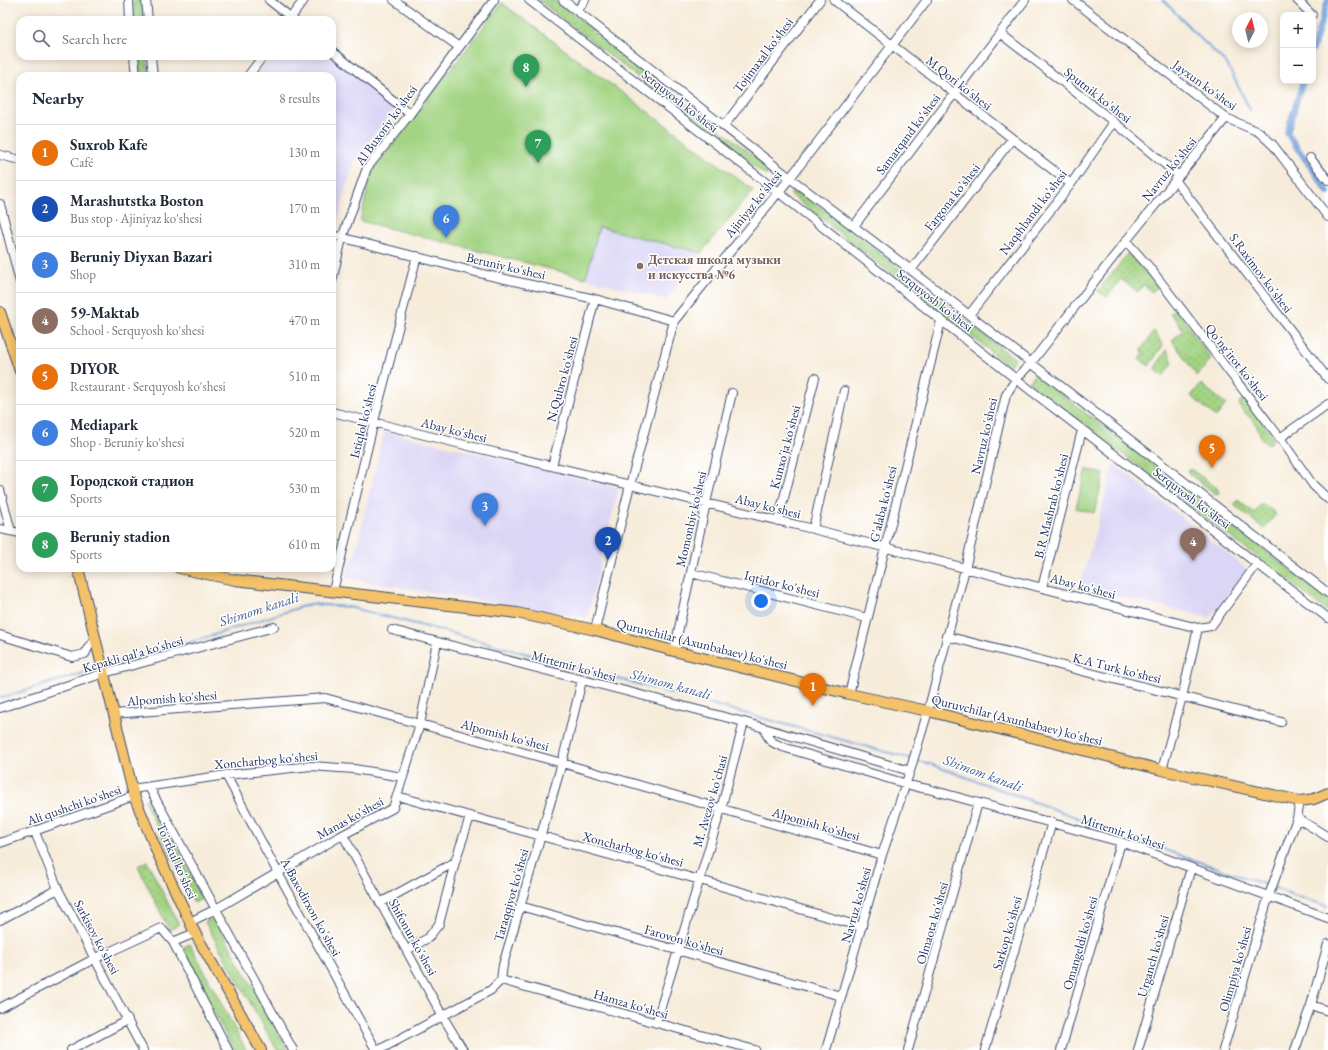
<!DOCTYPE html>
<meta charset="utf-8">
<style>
body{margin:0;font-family:"EB Garamond",serif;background:#f2f2f3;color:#1f2937}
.controls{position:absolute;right:12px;top:12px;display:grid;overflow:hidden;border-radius:8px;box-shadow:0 2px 10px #0003}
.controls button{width:36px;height:36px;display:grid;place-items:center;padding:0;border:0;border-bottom:1px solid #e0e1e3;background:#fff;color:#1f2937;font:20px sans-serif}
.compass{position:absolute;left:1232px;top:12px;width:36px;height:36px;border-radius:50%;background:#fff;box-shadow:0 2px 10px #0003;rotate:7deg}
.you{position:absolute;left:761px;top:601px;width:14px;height:14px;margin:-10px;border:3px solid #fff;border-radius:50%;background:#1a73e8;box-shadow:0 0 0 6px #1a73e833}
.badge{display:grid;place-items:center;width:26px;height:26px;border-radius:50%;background:#1f6fb2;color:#fff;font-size:13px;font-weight:700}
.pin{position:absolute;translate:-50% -33px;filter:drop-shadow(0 1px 2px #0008)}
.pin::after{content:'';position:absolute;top:21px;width:14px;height:12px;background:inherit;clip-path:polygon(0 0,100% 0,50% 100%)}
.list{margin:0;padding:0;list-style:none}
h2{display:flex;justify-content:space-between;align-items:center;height:52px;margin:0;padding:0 16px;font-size:17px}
h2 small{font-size:13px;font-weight:400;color:#747a83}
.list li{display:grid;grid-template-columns:26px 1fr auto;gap:12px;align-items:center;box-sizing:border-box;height:56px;padding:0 16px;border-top:1px solid #e0e1e3}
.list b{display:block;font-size:15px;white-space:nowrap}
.list p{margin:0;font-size:13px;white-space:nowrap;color:#747a83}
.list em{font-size:13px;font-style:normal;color:#747a83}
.icon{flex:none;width:22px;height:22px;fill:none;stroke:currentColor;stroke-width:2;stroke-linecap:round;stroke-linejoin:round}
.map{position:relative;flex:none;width:1328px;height:1050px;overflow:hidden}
.search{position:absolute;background:#fff;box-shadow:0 2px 10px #0003;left:16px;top:16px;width:320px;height:44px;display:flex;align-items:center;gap:10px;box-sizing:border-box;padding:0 14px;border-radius:12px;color:#747a83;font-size:15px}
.panel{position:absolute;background:#fff;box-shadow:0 2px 10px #0003;left:16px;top:72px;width:320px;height:500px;border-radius:12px}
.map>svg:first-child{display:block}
.built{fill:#dcd6f6}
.green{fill:url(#green-dots);stroke:#5f8270}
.pitch{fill:#a3d483;stroke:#5f8270}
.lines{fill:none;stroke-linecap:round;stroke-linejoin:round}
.stream{stroke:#6e9fd8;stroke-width:2}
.canal{stroke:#6e9fd8;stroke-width:6}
.minor-casing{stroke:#3c4b71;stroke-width:10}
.major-casing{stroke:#3c4b71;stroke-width:12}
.minor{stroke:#fff;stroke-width:8}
.major{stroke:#f3c26a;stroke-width:10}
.education-dot{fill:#8d6e63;stroke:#fff;stroke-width:1.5}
.labels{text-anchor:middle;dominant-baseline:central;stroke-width:3;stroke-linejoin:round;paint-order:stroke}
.street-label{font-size:13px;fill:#1b2f5e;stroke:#fff}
.education-label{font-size:13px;font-weight:bold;fill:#785e54;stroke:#fff;text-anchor:start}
.water-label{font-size:14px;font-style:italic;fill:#3c5c8f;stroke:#fff}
</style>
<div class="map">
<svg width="1328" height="1050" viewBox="0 0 1328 1050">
<defs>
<pattern id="green-dots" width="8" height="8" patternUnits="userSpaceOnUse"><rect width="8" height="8" fill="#a3d483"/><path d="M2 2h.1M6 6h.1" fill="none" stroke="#8cb674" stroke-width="1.8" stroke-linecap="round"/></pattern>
</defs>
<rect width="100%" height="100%" fill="#fff"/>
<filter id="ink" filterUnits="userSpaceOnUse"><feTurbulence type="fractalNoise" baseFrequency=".025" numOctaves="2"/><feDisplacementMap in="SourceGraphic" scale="8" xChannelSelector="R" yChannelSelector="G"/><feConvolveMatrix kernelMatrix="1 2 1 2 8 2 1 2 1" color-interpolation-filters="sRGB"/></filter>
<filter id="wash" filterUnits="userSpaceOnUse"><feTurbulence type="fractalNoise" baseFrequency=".012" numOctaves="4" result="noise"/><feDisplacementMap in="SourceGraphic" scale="16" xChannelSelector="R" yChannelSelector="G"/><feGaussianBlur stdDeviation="0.9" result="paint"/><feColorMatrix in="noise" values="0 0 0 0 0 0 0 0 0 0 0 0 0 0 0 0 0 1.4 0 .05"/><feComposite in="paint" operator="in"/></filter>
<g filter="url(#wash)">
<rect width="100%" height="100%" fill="#f7ecda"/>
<!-- built -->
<path class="built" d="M 272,56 L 332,56 L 397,104 L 354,161 L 337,222 L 332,221 L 332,76 L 256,76 Z
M 599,227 L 701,253 L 666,300 L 586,278 Z
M 384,431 L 619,487 L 587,618 L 344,578 L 355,554 Z
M 1114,464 L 1247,569 L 1210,618 L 1080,587 Z"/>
<!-- green -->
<path class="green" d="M 133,0 L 142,0 L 144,20 L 135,20 Z
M 538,0 L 554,0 L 771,169 L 766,176 Z
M 138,56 L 147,56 L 149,76 L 140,76 Z
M 796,188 L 1015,359 L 1009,366 L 790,194 Z
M 1129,252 L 1158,287 L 1151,292 L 1144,284 L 1138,292 L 1121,279 L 1107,297 L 1098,291 Z
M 1176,309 L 1211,359 L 1197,376 L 1172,340 L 1184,330 L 1170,313 Z
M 1154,331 L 1163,345 L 1149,366 L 1139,359 L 1144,352 L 1141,350 Z
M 1167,350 L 1173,362 L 1163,376 L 1154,369 Z
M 1035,374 L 1328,599 L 1328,612 L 1029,382 Z
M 1201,384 L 1226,404 L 1216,417 L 1191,396 Z
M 1242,399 L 1245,400 L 1272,434 L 1273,439 L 1271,443 L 1267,444 C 1260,439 1260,432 1256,425 C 1251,416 1240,412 1239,402 Z
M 1189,469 L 1192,470 L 1217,488 L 1219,493 L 1216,494 L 1213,492 L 1189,474 L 1188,471 Z
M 1238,500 L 1254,513 L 1262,503 L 1276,514 L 1264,529 L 1234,505 Z
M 153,796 L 202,899 L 194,903 L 144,800 Z
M 147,861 L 179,925 L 169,930 L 138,866 Z
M 214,917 L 288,1050 L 277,1050 L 205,922 Z
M 190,944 L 246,1050 L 234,1050 L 180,949 Z"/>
<!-- pitch -->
<path class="pitch" d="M 502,3 L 753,190 L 701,253 L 599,227 L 586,278 L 360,221 L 372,171 Z
M 1086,469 L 1104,474 L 1094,513 L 1076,508 Z"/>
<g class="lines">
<!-- stream -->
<path class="stream" d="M 1163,0 L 1202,40 L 1227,64 L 1250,110
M 106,667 L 185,644 L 310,604 L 349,607 L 447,632 L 912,759
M 0,698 L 100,668
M 916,760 L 930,764 L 1182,856 L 1270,886
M 1274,888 L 1305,899 L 1328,906"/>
<!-- canal -->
<path class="canal" d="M 1313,49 L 1328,0
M 1303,81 L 1287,133 L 1328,192"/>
</g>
</g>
<g filter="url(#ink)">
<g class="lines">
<!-- minor casing -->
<g class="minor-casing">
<path id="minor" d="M 129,0 L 130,20
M 146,0 L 148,20
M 269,0 L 294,20
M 394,0 L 459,47
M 529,0 L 778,192 L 1016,379 L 1328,618
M 563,0 L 790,178 L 911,270 L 1328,593
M 834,0 L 1071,184
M 1073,0 L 1226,118 L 1259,132 L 1273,145 L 1328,217
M 1297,0 L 1312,15
M 577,11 L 585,0
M 289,20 L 304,0
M 1001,34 L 1114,122 L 1179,176
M 332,51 L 410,114
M 134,56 L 136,76
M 151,56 L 153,76
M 248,76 L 263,56
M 724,126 L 820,0
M 0,155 L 20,160
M 1310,158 L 1328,180
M 1175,180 L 1328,379
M 0,204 L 20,282
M 854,226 L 1025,0
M 332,235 L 487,275 L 595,299 L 674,321
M 1126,241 L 1150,268 L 1280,438 L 1313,485 L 1328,499
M 911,270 L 1012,139
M 332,281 L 342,238 L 367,168 L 410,114 L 494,0
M 969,315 L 1071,184 L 1114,122
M 332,412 L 481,449 L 813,529 L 1198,628
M 1280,438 L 1328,404
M 552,466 L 595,299
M 0,490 L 11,531
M 778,521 L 815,378
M 0,529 L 20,533
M 813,529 L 844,391
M 691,573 L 867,618
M 1042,588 L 1082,430
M 333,591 L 374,421 L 417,256
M 392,630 L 744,722 L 910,771
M 595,630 L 630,485 L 674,321 L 790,178 L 927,0
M 0,635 L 72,657 L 85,654 L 89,646 L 96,640
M 946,636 L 1281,722
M 674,651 L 706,503 L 732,393
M 849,694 L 941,321
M 0,708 L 104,673 L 274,627
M 113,714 L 325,698 L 562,763 L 882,855
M 764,728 C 769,742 772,743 786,748 L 917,787 L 928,789 L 1121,842 L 1328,918
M 1162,770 L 1182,697 L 1198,628 L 1211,626 L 1257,564
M 226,775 L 278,873 L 376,1050
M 149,787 L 293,1050
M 132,789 L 226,775 L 311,766 L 354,769 L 403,777
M 397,796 L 700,880 L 862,927
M 1297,818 L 1328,837
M 35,832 L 58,889 L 143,1050
M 343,835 L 442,1015 L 463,1050
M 0,843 L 134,796
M 380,903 L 455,862
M 520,906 L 841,996
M 0,920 L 58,889
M 190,922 L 216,909 L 337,838 L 393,808 L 420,724 L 437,642
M 173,942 L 228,1050
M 407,950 L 428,938 L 439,924 L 455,862 L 470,817
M 501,980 L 755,1050
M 1311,1005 L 1328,1011
M 0,1008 L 94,959 L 161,928 L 173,942 L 195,933
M 656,1023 L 721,809 L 744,722
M 71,1050 L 128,1020
M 379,1050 L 491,990 L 501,980 L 503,965 L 562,763 L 582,680
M 826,1050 L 882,855 L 910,771 L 928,711 L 965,569 L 1006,395 L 1016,379 L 1031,363 L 1126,241 L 1226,118
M 908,1050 L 978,803
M 985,1050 L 1052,822
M 1061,1050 L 1121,842
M 1138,1050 L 1191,868
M 1223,1050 L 1269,895 L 1297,818 L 1300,801
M 1295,1050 L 1311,1005 L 1328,944"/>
</g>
<!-- major casing -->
<g class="major-casing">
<path id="major" d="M 0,312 L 20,371
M 78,568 L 134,796 L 158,854 L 195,933 L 261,1050
M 179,568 L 235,580 L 517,613 L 595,630 L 674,651 L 849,694 L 928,711 L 1162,770 L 1300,801 L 1314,799 L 1328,793"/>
</g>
<!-- minor -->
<use href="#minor" class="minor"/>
<!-- major -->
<use href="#major" class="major"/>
</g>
</g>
<!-- markers -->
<circle class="education-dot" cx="640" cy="266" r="4"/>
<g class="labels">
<!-- street labels -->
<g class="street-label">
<text transform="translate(763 55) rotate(-53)">Tojimaxal ko'shesi</text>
<text transform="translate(959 83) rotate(38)">M.Qori ko'shesi</text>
<text transform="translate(1205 85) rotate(36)">Jayxun ko'shesi</text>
<text transform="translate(1098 95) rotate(38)">Sputnik ko'shesi</text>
<text transform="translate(680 101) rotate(38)">Serquyosh ko'shesi</text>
<text transform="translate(386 125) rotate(-54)">Al Buxoriy ko'shesi</text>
<text transform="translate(908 134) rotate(-53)">Samarqand ko'shesi</text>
<text transform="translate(1169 169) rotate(-51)">Navruz ko'shesi</text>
<text transform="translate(952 197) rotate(-52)">Fargona ko'shesi</text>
<text transform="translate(753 204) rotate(-51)">Ajiniyaz ko'shesi</text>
<text transform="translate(1033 212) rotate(-53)">Naqshbandi ko'shesi</text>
<text transform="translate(506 266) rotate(13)">Beruniy ko'shesi</text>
<text transform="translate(1261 273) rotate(53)">S.Raximov ko'shesi</text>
<text transform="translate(935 300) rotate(38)">Serquyosh ko'shesi</text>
<text transform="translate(1237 362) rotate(52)">Qo'ng'irot ko'shesi</text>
<text transform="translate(562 379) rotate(-75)">N.Qubro ko'shesi</text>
<text transform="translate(363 421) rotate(-76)">Istiqlol ko'shesi</text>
<text transform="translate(454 430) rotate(14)">Abay ko'shesi</text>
<text transform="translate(984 436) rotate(-77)">Navruz ko'shesi</text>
<text transform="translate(785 447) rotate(-75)">Kunxo'ja ko'shesi</text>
<text transform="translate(1192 498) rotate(37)">Serquyosh ko'shesi</text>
<text transform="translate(883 504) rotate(-76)">G'alaba ko'shesi</text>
<text transform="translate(768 506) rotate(14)">Abay ko'shesi</text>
<text transform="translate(1051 506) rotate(-76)">B.R Mashrab ko'shesi</text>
<text transform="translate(691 519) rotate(-77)">Momonbiy ko'shesi</text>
<text transform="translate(782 584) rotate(14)">Iqtidor ko'shesi</text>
<text transform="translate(1083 586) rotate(15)">Abay ko'shesi</text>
<text transform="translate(702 644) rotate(14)">Quruvchilar (Axunbabaev) ko'shesi</text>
<text transform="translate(133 654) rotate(-16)">Kepakli qal'a ko'shesi</text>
<text transform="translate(574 666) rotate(15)">Mirtemir ko'shesi</text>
<text transform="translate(1117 668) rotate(14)">K.A Turk ko'shesi</text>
<text transform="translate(172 698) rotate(-4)">Alpomish ko'shesi</text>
<text transform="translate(1017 720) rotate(14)">Quruvchilar (Axunbabaev) ko'shesi</text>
<text transform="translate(505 735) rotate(15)">Alpomish ko'shesi</text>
<text transform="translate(266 760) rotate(-5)">Xoncharbog ko'shesi</text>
<text transform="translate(710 801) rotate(-74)">M. Avezov ko'chasi</text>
<text transform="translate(74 805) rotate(-19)">Ali qushchi ko'shesi</text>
<text transform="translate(350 818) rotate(-29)">Manas ko'shesi</text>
<text transform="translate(816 824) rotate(16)">Alpomish ko'shesi</text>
<text transform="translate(1123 832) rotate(18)">Mirtemir ko'shesi</text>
<text transform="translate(633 849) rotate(15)">Xoncharbog ko'shesi</text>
<text transform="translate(177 861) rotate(66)">To'rtkul ko'shesi</text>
<text transform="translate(511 895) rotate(-74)">Taraqqiyot ko'shesi</text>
<text transform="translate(856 905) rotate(-74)">Navruz ko'shesi</text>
<text transform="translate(311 907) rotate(61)">A.Baxodirxon ko'shesi</text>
<text transform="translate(932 923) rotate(-74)">Olmaota ko'shesi</text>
<text transform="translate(1007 933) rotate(-74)">Sarkop ko'shesi</text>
<text transform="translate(97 937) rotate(62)">Sarkisov ko'shesi</text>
<text transform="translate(413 937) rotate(61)">Shifonur ko'shesi</text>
<text transform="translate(684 940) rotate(16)">Farovon ko'shesi</text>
<text transform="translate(1080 943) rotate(-74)">Omangeldi ko'shesi</text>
<text transform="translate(1153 956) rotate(-74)">Urganch ko'shesi</text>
<text transform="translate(1235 969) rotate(-74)">Olimpiya ko'shesi</text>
<text transform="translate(631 1004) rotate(16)">Hamza ko'shesi</text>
</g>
<!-- education labels -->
<g class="education-label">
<text x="648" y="259">Детская школа музыки<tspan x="648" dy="15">и искусства №6</tspan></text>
</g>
<!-- water labels -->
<g class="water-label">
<text transform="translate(259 609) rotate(-18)">Shimom kanali</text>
<text transform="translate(671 684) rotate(15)">Shimom kanali</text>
<text transform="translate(983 773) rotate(20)">Shimom kanali</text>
</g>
</g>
</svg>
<div class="controls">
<button>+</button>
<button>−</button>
</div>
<svg class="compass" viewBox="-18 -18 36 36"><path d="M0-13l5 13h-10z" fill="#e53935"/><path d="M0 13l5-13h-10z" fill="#747a83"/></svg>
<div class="you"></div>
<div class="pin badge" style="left:813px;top:706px;background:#e8710a">1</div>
<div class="pin badge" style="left:608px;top:560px;background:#1a4fb4">2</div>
<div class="pin badge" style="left:485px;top:526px;background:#3f7fe0">3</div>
<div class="pin badge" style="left:1193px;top:561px;background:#8d6e63">4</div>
<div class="pin badge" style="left:1212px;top:468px;background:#e8710a">5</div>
<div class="pin badge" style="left:446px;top:238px;background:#3f7fe0">6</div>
<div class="pin badge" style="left:538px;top:163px;background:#2e9e5b">7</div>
<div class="pin badge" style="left:526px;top:87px;background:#2e9e5b">8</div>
<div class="search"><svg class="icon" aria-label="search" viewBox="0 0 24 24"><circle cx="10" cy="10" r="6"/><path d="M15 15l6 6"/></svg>Search here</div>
<section class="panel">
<h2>Nearby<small>8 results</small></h2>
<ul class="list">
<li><span class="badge" style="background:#e8710a">1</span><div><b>Suxrob Kafe</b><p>Café</p></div><em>130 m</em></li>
<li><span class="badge" style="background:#1a4fb4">2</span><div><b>Marashutstka Boston</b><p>Bus stop · Ajiniyaz ko'shesi</p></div><em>170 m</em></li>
<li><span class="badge" style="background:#3f7fe0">3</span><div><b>Beruniy Diyxan Bazari</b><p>Shop</p></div><em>310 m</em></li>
<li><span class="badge" style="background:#8d6e63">4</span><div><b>59-Maktab</b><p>School · Serquyosh ko'shesi</p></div><em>470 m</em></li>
<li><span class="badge" style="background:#e8710a">5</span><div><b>DIYOR</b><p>Restaurant · Serquyosh ko'shesi</p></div><em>510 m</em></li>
<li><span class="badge" style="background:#3f7fe0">6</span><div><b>Mediapark</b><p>Shop · Beruniy ko'shesi</p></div><em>520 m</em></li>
<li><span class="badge" style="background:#2e9e5b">7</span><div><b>Городской стадион</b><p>Sports</p></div><em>530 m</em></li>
<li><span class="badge" style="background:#2e9e5b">8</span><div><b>Beruniy stadion</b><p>Sports</p></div><em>610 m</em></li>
</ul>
</section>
</div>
